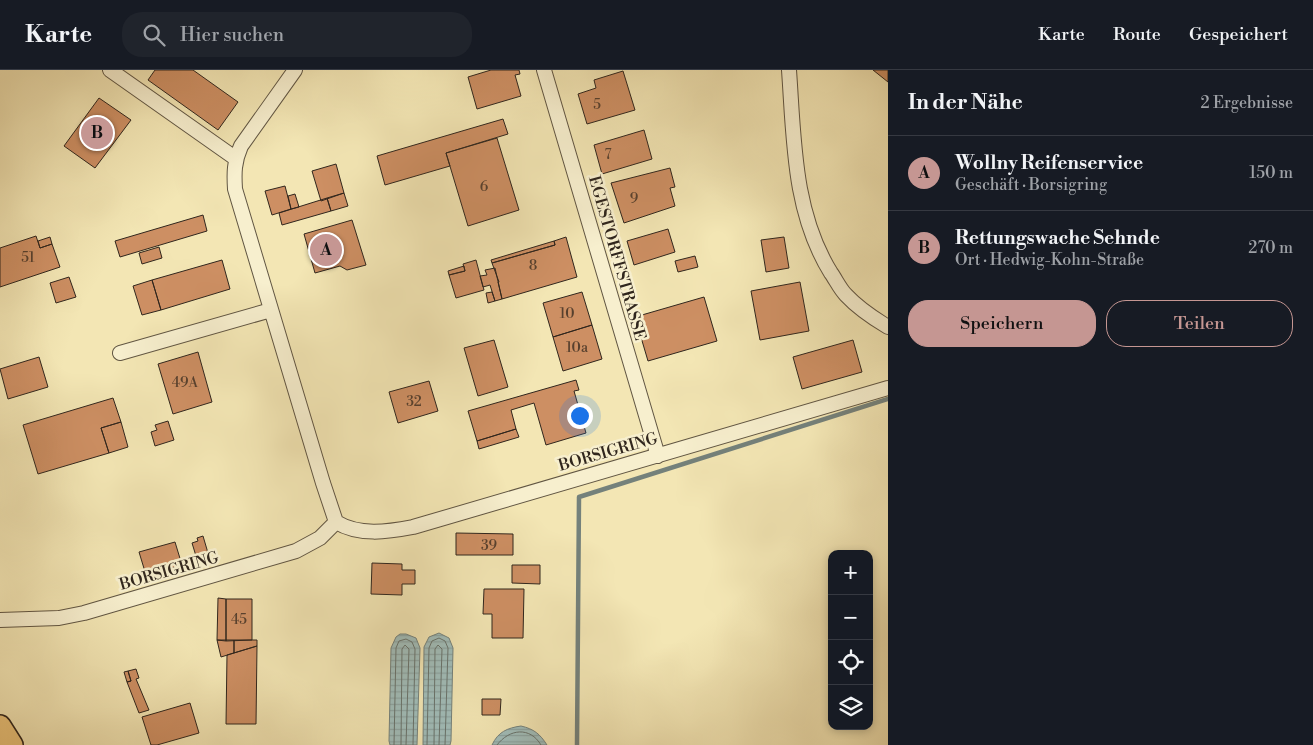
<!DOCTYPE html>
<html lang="de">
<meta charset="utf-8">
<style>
body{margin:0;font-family:"Libre Bodoni",serif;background:#20242c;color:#f1f3f6}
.controls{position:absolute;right:15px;bottom:15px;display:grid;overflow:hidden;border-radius:10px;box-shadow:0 2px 8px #0003}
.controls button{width:45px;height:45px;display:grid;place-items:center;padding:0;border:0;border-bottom:1px solid #363941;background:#171b24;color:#f1f3f6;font:25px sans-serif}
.you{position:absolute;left:579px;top:345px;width:18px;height:18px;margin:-12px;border:4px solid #fff;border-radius:50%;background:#1a73e8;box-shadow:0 0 0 8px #1a73e833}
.badge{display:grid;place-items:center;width:32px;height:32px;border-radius:50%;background:#c59692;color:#111;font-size:16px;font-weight:700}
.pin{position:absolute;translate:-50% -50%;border:2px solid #fff;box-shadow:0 1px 5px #0006}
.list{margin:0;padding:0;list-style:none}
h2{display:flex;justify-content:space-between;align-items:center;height:65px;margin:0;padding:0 20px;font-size:21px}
h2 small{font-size:16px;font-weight:400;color:#9ea1a6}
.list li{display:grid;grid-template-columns:32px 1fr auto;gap:15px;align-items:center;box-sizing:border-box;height:75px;padding:0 20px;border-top:1px solid #363941}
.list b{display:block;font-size:19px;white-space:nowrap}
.list p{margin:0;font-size:16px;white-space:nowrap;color:#9ea1a6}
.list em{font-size:16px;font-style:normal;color:#9ea1a6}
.actions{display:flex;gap:10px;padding:15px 20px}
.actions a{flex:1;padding:11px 0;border:1px solid #c59692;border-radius:20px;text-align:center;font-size:18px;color:#c59692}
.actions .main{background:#c59692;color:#111}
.icon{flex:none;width:28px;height:28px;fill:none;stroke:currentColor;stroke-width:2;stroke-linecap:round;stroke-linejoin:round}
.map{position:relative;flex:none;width:888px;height:675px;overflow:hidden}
header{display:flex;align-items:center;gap:30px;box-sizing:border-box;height:70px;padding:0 25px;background:#171b24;border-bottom:1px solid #363941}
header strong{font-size:24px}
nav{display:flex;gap:28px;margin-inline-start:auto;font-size:18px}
.search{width:350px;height:45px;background:#20242c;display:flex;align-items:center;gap:12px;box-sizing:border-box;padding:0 18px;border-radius:20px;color:#9ea1a6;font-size:19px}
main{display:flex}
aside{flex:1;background:#171b24}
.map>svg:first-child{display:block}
.water{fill:url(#water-rules);stroke:#74817b}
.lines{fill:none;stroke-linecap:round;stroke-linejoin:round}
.shore{stroke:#68726b;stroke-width:1}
.stream{stroke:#74817b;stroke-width:4.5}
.building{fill:#cd8f63;stroke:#30261d}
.street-casing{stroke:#615643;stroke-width:16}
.primary-casing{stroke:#30261d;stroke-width:24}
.street{stroke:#f7efce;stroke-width:14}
.primary{stroke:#eac37a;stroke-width:21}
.labels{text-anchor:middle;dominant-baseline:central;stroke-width:5;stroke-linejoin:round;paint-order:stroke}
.number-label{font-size:14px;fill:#57402e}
.street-label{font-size:16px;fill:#30261d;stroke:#f7efce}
</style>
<header>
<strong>Karte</strong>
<div class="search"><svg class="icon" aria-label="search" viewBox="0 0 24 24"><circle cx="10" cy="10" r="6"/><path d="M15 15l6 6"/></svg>Hier suchen</div>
<nav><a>Karte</a><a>Route</a><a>Gespeichert</a></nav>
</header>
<main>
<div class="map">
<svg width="888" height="675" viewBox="0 0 888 675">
<defs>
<pattern id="water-rules" width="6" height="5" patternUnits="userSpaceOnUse" patternTransform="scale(1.25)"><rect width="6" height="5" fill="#a1bdb9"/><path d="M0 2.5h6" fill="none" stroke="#8ba29f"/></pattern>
</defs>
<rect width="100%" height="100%" fill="#f3e6b4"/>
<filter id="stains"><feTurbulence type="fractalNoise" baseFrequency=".004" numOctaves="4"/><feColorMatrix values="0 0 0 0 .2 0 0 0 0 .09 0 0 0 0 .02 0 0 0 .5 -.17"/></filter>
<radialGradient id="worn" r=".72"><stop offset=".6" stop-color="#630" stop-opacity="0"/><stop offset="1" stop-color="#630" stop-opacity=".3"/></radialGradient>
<!-- water -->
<path class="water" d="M 439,563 L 449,568 L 453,578 L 451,671 L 450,675 L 423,675 L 424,577 L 429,567 Z
M 400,564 L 406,564 L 416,568 L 420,578 L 417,675 L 390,675 L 389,671 L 391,578 L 396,567 Z
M 521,656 C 534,659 540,664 547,675 L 492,675 C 498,662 507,658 521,656 Z"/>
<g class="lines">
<!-- shore -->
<path class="shore" d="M 394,675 L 396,578 L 399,571 L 406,569 L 412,572 L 415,579 L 413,675
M 401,675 L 402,579 L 405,575 L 409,579 L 406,675
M 427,675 L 429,578 L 432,571 L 439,568 L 445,571 L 448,578 L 445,675
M 434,675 L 435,579 L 438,575 L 442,579 L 439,675
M 497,675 C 509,659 530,656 541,675"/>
<!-- stream -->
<path class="stream" d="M 577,675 L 579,427 L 888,329"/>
</g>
<!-- building -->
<path class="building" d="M 155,0 L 193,0 L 238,32 L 218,60 L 148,10 Z
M 491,0 L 519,0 L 520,4 L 515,5 L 521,26 L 477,39 L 468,7 Z
M 873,0 L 888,0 L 888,12 Z
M 623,1 L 635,40 L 587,54 L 578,24 L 596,18 L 594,10 Z
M 99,28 L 131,50 L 95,98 L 64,76 Z
M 503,49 L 508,64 L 446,83 L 450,96 L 385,115 L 377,86 Z
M 644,60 L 652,89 L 602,104 L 594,75 Z
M 497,68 L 519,140 L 468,156 L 446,83 Z
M 336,94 L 344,123 L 321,131 L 312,101 Z
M 670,98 L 675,117 L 670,118 L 675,136 L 624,153 L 611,113 Z
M 285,116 L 291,139 L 272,145 L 265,121 Z
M 344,123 L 348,136 L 331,141 L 327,128 Z
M 295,124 L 299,137 L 291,139 L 288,126 Z
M 327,128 L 331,141 L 282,155 L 279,143 Z
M 203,145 L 207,161 L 120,187 L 115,171 Z
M 352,150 L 366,195 L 347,200 L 340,196 L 315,203 L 304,164 Z
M 668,159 L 675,182 L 634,195 L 627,171 Z
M 36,166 L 40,178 L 52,174 L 60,197 L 0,217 L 0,178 Z
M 50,167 L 52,174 L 40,178 L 38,171 Z
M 566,167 L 577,207 L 502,229 L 498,212 L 499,212 L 492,193 L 555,175 L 554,171 Z
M 784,167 L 789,198 L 766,202 L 761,170 Z
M 554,171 L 555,175 L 492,193 L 491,190 Z
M 159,177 L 162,188 L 142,194 L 139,183 Z
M 695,186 L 698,197 L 678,202 L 675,191 Z
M 222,190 L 230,219 L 161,240 L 152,210 Z
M 476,190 L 484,220 L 456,228 L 449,205 L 465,201 L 463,194 Z
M 464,196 L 465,201 L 449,205 L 448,201 Z
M 495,198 L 502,229 L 495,231 L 490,215 L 483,217 L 480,206 L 487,205 L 485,200 Z
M 69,207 L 76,227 L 56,233 L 50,213 Z
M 152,210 L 161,240 L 142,245 L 133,216 Z
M 800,212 L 809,261 L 760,270 L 751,221 Z
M 492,222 L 495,231 L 488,233 L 486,223 Z
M 582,222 L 592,255 L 553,267 L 543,233 Z
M 704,227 L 717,271 L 648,291 L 635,247 Z
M 592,255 L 602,289 L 563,301 L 553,267 Z
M 494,270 L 508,317 L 478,326 L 464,278 Z
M 853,270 L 862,302 L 802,319 L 793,287 Z
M 198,282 L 212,332 L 173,344 L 158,294 Z
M 39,287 L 48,317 L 8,329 L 0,299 Z
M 576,310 L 579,320 L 574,321 L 586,363 L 546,375 L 534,333 L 511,340 L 516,359 L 477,371 L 468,341 Z
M 429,311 L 438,341 L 398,353 L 389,322 Z
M 113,328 L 121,352 L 101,358 L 109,383 L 38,404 L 23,355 Z
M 168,351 L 174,370 L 155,376 L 151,362 L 157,360 L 155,355 Z
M 121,352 L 128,377 L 109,383 L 101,358 Z
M 516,359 L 519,367 L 479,379 L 477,371 Z
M 456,463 L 513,464 L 513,485 L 456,485 Z
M 203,466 L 208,483 L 196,486 L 192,473 L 198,471 L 197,468 Z
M 175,472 L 182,495 L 146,505 L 139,482 Z
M 372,493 L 402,494 L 402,500 L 415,500 L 415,514 L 402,514 L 402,525 L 371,524 Z
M 512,495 L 540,495 L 540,514 L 512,513 Z
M 484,519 L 524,519 L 523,568 L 492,568 L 492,544 L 483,544 Z
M 218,528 L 226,529 L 226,571 L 217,570 Z
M 226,529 L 252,529 L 252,570 L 226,571 Z
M 217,570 L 234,570 L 234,583 L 221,587 Z
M 234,570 L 257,570 L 257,576 L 234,583 Z
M 257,576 L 256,654 L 226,654 L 227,585 Z
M 136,599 L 139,608 L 136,609 L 149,640 L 139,643 L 127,612 L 131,611 L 128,601 Z
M 128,601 L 131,611 L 127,612 L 124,602 Z
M 482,629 L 501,629 L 500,645 L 482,645 Z
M 190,633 L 199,663 L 157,675 L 151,675 L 142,647 Z"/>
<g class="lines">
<!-- street casing -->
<g class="street-casing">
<path id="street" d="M 110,0 L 235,88
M 295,0 L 241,76 C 234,92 234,103 235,119 L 323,413 L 336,452 C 359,466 387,462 413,457 L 888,318
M 544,0 L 658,386
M 789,0 C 794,69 793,142 831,203 C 836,210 840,219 846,225 C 858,238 873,248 888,257
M 120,283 L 271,240
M 0,550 L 59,548 L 84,543 L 296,481 L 320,468 L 336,452"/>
</g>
<!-- primary casing -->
<g class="primary-casing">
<path id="primary" d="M 0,656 L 12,675"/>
</g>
<!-- street -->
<use href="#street" class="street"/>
<!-- primary -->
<use href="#primary" class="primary"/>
</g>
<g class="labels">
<!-- number labels -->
<g class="number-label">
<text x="597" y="35">5</text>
<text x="608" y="85">7</text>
<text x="484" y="117">6</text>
<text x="634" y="129">9</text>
<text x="28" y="188">51</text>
<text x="533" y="196">8</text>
<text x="567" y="244">10</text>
<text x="577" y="278">10a</text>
<text x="185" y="313">49A</text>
<text x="414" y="332">32</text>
<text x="489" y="476">39</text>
<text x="239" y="550">45</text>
</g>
<!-- street labels -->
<g class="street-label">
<text transform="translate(617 188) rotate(74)">EGESTORFFSTRASSE</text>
<text transform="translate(608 382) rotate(-16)">BORSIGRING</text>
<text transform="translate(169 501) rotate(-16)">BORSIGRING</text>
</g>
</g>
<rect width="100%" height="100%" filter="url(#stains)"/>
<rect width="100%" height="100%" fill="url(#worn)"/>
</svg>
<div class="controls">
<button>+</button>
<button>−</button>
<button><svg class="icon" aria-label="locate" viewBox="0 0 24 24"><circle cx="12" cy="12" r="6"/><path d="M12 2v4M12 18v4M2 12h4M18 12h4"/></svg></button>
<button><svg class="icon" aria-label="layers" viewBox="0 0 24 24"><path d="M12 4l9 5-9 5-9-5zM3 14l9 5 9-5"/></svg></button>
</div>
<div class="you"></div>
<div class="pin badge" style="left:326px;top:180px">A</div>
<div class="pin badge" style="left:97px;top:63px">B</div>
</div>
<aside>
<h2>In der Nähe<small>2 Ergebnisse</small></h2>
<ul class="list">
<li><span class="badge">A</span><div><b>Wollny Reifenservice</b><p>Geschäft · Borsigring</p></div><em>150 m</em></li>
<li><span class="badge">B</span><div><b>Rettungswache Sehnde</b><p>Ort · Hedwig-Kohn-Straße</p></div><em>270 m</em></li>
</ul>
<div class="actions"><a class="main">Speichern</a><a>Teilen</a></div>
</aside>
</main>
